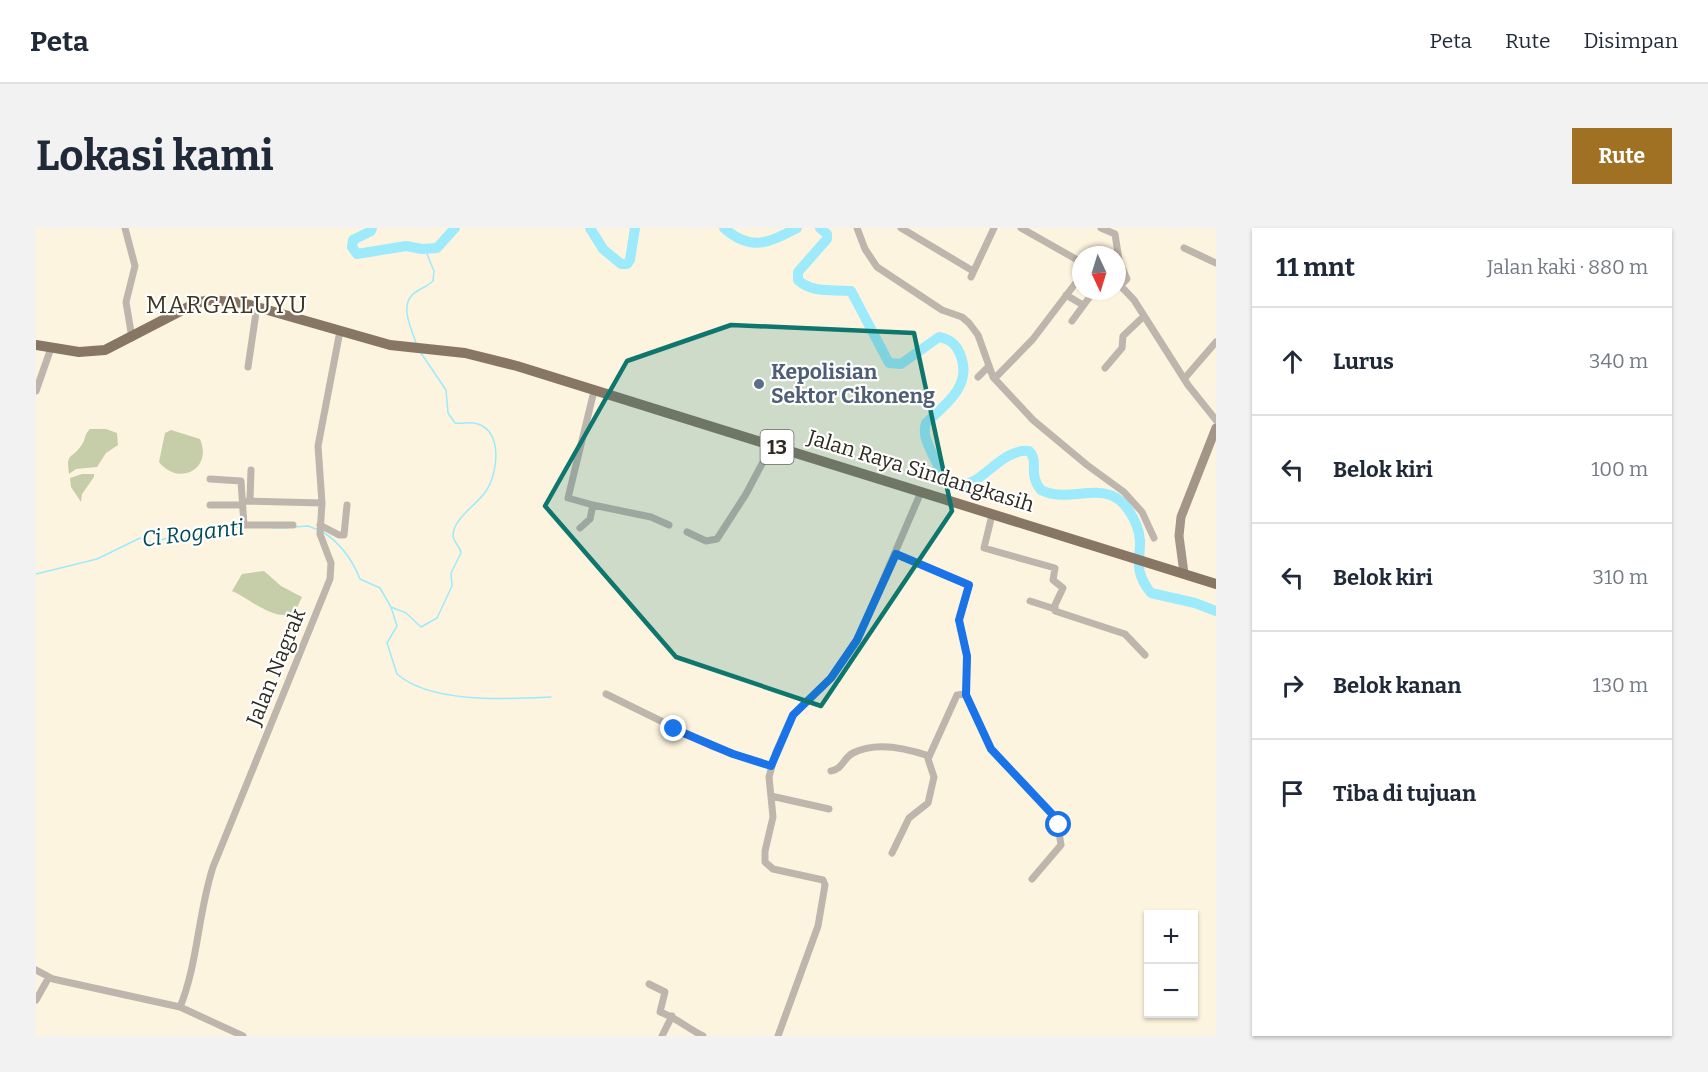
<!DOCTYPE html>
<html lang="id">
<meta charset="utf-8">
<style>
body{margin:0;font-family:Bitter,serif;background:#f2f2f3;color:#1f2937}
.controls{position:absolute;right:18px;bottom:18px;display:grid;overflow:hidden;border-radius:0px;box-shadow:0 2px 4px #0004}
.controls button{width:54px;height:54px;display:grid;place-items:center;padding:0;border:0;border-bottom:2px solid #e0e1e3;background:#fff;color:#1f2937;font:30px sans-serif}
.compass{position:absolute;left:1036px;top:18px;width:54px;height:54px;border-radius:50%;background:#fff;box-shadow:0 2px 4px #0004;rotate:176deg}
.stop{position:absolute;width:18px;height:18px;margin:-14px;border:4px solid #1a73e8;border-radius:50%;background:#fff}
.stop.end{background:#1a73e8;border-color:#fff;box-shadow:0 2px 6px #0008}
.list{margin:0;padding:0;list-style:none}
h2{display:flex;justify-content:space-between;align-items:center;height:78px;margin:0;padding:0 24px;font-size:26px}
h2 small{font-size:20px;font-weight:400;color:#747a83}
.list li{display:grid;grid-template-columns:39px 1fr auto;gap:18px;align-items:center;box-sizing:border-box;height:108px;padding:0 24px;border-top:2px solid #e0e1e3}
.list b{display:block;font-size:22px;white-space:nowrap}
.list em{font-size:20px;font-style:normal;color:#747a83}
.icon{flex:none;width:33px;height:33px;fill:none;stroke:currentColor;stroke-width:2;stroke-linecap:round;stroke-linejoin:round}
.map{position:relative;flex:none;width:1180px;height:808px;overflow:hidden;border-radius:0px}
header{display:flex;align-items:center;gap:36px;box-sizing:border-box;height:84px;padding:0 30px;background:#fff;border-bottom:2px solid #e0e1e3}
header strong{font-size:28px}
nav{display:flex;gap:33px;margin-inline-start:auto;font-size:21px}
.intro{display:flex;align-items:center;justify-content:space-between;box-sizing:border-box;height:144px;padding:0 36px}
h1{margin:0;font-size:42px}
.button{padding:15px 27px;border-radius:0px;background:#a07023;color:#fff;font-size:21px;font-weight:700}
main{display:flex;gap:36px;padding:0 36px}
aside{flex:1;background:#fff;border-radius:0px;box-shadow:0 2px 4px #0004}
.map>svg:first-child{display:block}
.green{fill:#c5cda9}
.lines{fill:none;stroke-linecap:round;stroke-linejoin:round}
.stream{stroke:#9ceafc;stroke-width:1.5}
.river{stroke:#9ceafc;stroke-width:10}
.minor{stroke:#beb5ac;stroke-width:7}
.secondary{stroke:#a39689;stroke-width:9}
.trunk{stroke:#887665;stroke-width:10}
.route{stroke:#1a73e8;stroke-width:8}
.marked{fill:#0f766e;fill-opacity:0.2;stroke:#0f766e;stroke-width:4.5;stroke-linejoin:round}
.service-dot{fill:#5c6f8a;stroke:#fff;stroke-width:2}
.labels{text-anchor:middle;dominant-baseline:central;stroke-width:4.5;stroke-linejoin:round;paint-order:stroke}
.shield{fill:#fff;stroke:#6d6a63;stroke-width:1.5}
.shield-label{font-size:20px;font-weight:bold;fill:#2e2a20}
.service-label{font-size:21px;font-weight:bold;fill:#4e5e75;stroke:#fff;text-anchor:start}
.street-label{font-size:21px;fill:#2e2a20;stroke:#fff}
.water-label{font-size:22px;font-style:italic;fill:#004955;stroke:#fff}
.quarter-label{font-size:24px;letter-spacing:1.5px;fill:#403722;stroke:#fff}
</style>
<header>
<strong>Peta</strong>
<nav><a>Peta</a><a>Rute</a><a>Disimpan</a></nav>
</header>
<div class="intro"><h1>Lokasi kami</h1><a class="button">Rute</a></div>
<main>
<div class="map">
<svg width="1180" height="808" viewBox="0 0 1180 808">
<rect width="100%" height="100%" fill="#fdf4df"/>
<!-- green -->
<path class="green" d="M 54,201 L 70,201 L 81,205 L 82,217 L 70,225 L 61,239 L 40,241 L 33,246 C 30,224 35,232 45,218 C 50,212 48,206 54,201 Z
M 135,202 L 164,211 C 177,241 143,259 123,234 L 129,205 Z
M 46,246 L 58,246 L 58,249 L 46,266 L 45,274 L 35,259 L 34,250 Z
M 228,343 L 245,358 L 266,369 L 259,384 C 241,396 213,370 196,363 L 206,346 Z"/>
<g class="lines">
<!-- stream -->
<path class="stream" d="M 380,115 C 376,102 364,80 376,67 C 382,61 391,59 397,53 L 398,43 L 389,21
M 258,299 L 272,298 L 283,302
M 237,300 L 251,300
M 287,304 C 304,315 316,331 324,351 L 344,360 L 355,379 L 361,398 L 351,415 L 361,446 C 395,476 472,471 515,469
M 0,346 L 61,331 L 104,310 L 116,315 L 131,310 L 155,310 L 185,297 L 206,300
M 355,379 L 370,385 L 385,399 L 401,390 L 416,358 L 415,345 L 425,325 C 424,318 418,315 417,308 C 417,290 441,277 450,263 C 462,245 467,205 442,196 C 434,193 427,196 419,195 L 412,185 L 410,162 L 385,125"/>
<!-- river -->
<path class="river" d="M 336,0 L 335,3 L 317,12 L 316,19 L 321,26 L 370,18 L 386,21 L 401,20 L 419,0
M 554,0 L 567,21 L 585,36 L 591,36 L 594,32 L 599,0
M 688,0 C 715,24 732,15 761,0
M 784,0 L 791,6 L 791,11 L 762,44 L 762,52 C 777,66 797,61 815,63 L 853,135 L 865,136 L 903,109 C 914,111 920,116 924,126 C 937,157 911,175 890,195 C 887,205 890,212 894,221 C 929,302 952,219 993,223 C 1004,234 991,245 1005,262 C 1039,279 1077,241 1100,296 C 1112,324 1091,335 1115,365 L 1159,375 L 1180,383"/>
<!-- minor -->
<path class="minor" d="M 89,0 L 99,38 L 90,74 L 96,110
M 821,0 L 829,21 L 841,39 L 906,82 L 926,89 L 933,95 L 942,107 L 957,149 L 997,192 L 1051,237 L 1088,264 L 1106,284 L 1118,310
M 865,0 L 937,43
M 985,0 L 1045,34
M 1065,0 L 1079,6 L 1083,32 L 1091,51 L 1085,57
M 1148,20 L 1180,35
M 935,49 L 958,0
M 1081,54 L 1098,72 L 1152,157 L 1180,192
M 1030,67 L 1047,77
M 1036,93 L 1058,63
M 212,139 L 221,78
M 1069,140 L 1086,120 L 1087,108 L 1108,88
M 942,149 L 952,139
M 959,150 L 997,111 L 1045,48
M 1148,151 L 1180,114
M 0,163 L 15,120
M 174,251 L 205,253 L 208,297 L 257,297
M 214,272 L 215,242
M 207,273 L 286,275
M 174,277 L 206,277
M 557,277 L 615,289 L 633,297
M 956,287 L 948,320 L 1019,340 L 1017,352 L 1027,360 L 1019,377 L 1019,383 L 1089,406 L 1109,427
M 284,297 L 303,307 L 308,307 L 311,277
M 544,300 L 554,291 L 557,277 L 532,270 L 558,163
M 651,304 L 670,313 L 681,311 L 710,266 L 736,217
M 860,326 L 933,357 L 923,392 L 931,428 L 930,467 L 955,521 L 1017,587 L 1022,597 L 1025,617 L 996,651
M 994,373 L 1019,381
M 570,466 L 678,519 L 735,538
M 795,543 C 807,541 807,530 817,525 C 840,513 870,520 893,528
M 735,568 L 793,581
M 856,625 L 873,590 L 892,575 L 898,549 L 892,531 L 921,467 L 930,466
M 0,742 L 17,751 L 144,779 L 207,808
M 613,756 L 629,764 L 624,784 C 641,790 651,800 667,808
M 0,772 L 13,749
M 144,779 C 162,735 162,685 177,639 L 294,351 L 295,335 L 284,306 L 286,275 L 282,218 L 304,103
M 626,808 L 636,788
M 742,808 L 782,698 L 789,657 L 787,652 L 737,641 L 729,634 L 729,623 L 737,589 L 733,549 L 740,524 L 757,487 L 795,450 L 821,413 L 885,264"/>
<!-- secondary -->
<path class="secondary" d="M 1148,345 L 1143,308 L 1145,289 L 1180,200"/>
<!-- trunk -->
<path class="trunk" d="M 0,117 L 43,124 L 69,122 L 160,75 L 174,72 L 207,75 L 354,117 L 429,125 L 481,138 L 1180,356"/>
</g>
<g class="lines">
<!-- route -->
<path class="route" d="M 638,501 L 697,526 L 735,538 L 757,487 L 795,450 L 821,412 L 860,326 L 933,357 L 923,392 L 931,428 L 930,467 L 955,521 L 1017,587 L 1023,597"/>
</g>
<!-- marked area -->
<path class="marked" d="M 695,97 L 878,105 L 916,283 L 785,478 L 640,429 L 509,278 L 591,133 Z"/>
<!-- markers -->
<circle class="service-dot" cx="723" cy="156" r="6"/>
<g class="labels">
<!-- shield labels -->
<rect class="shield" x="724.5" y="202" width="33" height="34" rx="4.5"/>
<g class="shield-label">
<text x="741" y="219">13</text>
</g>
<!-- service labels -->
<g class="service-label">
<text x="735" y="144">Kepolisian<tspan x="735" dy="24">Sektor Cikoneng</tspan></text>
</g>
<!-- street labels -->
<g class="street-label">
<text transform="translate(885 243) rotate(17)">Jalan Raya Sindangkasih</text>
<text transform="translate(240 439) rotate(-68)">Jalan Nagrak</text>
</g>
<!-- water labels -->
<g class="water-label">
<text transform="translate(157 305) rotate(-7)">Ci Roganti</text>
</g>
<!-- quarter labels -->
<g class="quarter-label">
<text x="191" y="77">MARGALUYU</text>
</g>
</g>
</svg>
<div class="controls">
<button>+</button>
<button>−</button>
</div>
<svg class="compass" viewBox="-18 -18 36 36"><path d="M0-13l5 13h-10z" fill="#e53935"/><path d="M0 13l5-13h-10z" fill="#747a83"/></svg>
<div class="stop" style="left:1023px;top:597px"></div>
<div class="stop end" style="left:638px;top:501px"></div>
</div>
<aside>
<h2>11 mnt<small>Jalan kaki · 880 m</small></h2>
<ul class="list">
<li><svg class="icon" aria-label="ahead" viewBox="0 0 24 24"><path d="M12 20V5M6 11l6-6 6 6"/></svg><div><b>Lurus</b></div><em>340 m</em></li>
<li><svg class="icon" aria-label="left" viewBox="0 0 24 24"><path d="M17 20v-9H6M10 6l-5 5 5 5"/></svg><div><b>Belok kiri</b></div><em>100 m</em></li>
<li><svg class="icon" aria-label="left" viewBox="0 0 24 24"><path d="M17 20v-9H6M10 6l-5 5 5 5"/></svg><div><b>Belok kiri</b></div><em>310 m</em></li>
<li><svg class="icon" aria-label="right" viewBox="0 0 24 24"><path d="M7 20v-9h11M14 6l5 5-5 5"/></svg><div><b>Belok kanan</b></div><em>130 m</em></li>
<li><svg class="icon" aria-label="arrive" viewBox="0 0 24 24"><path d="M6 21V4h12l-3 4 3 4H6"/></svg><div><b>Tiba di tujuan</b></div></li>
</ul>
</aside>
</main>
